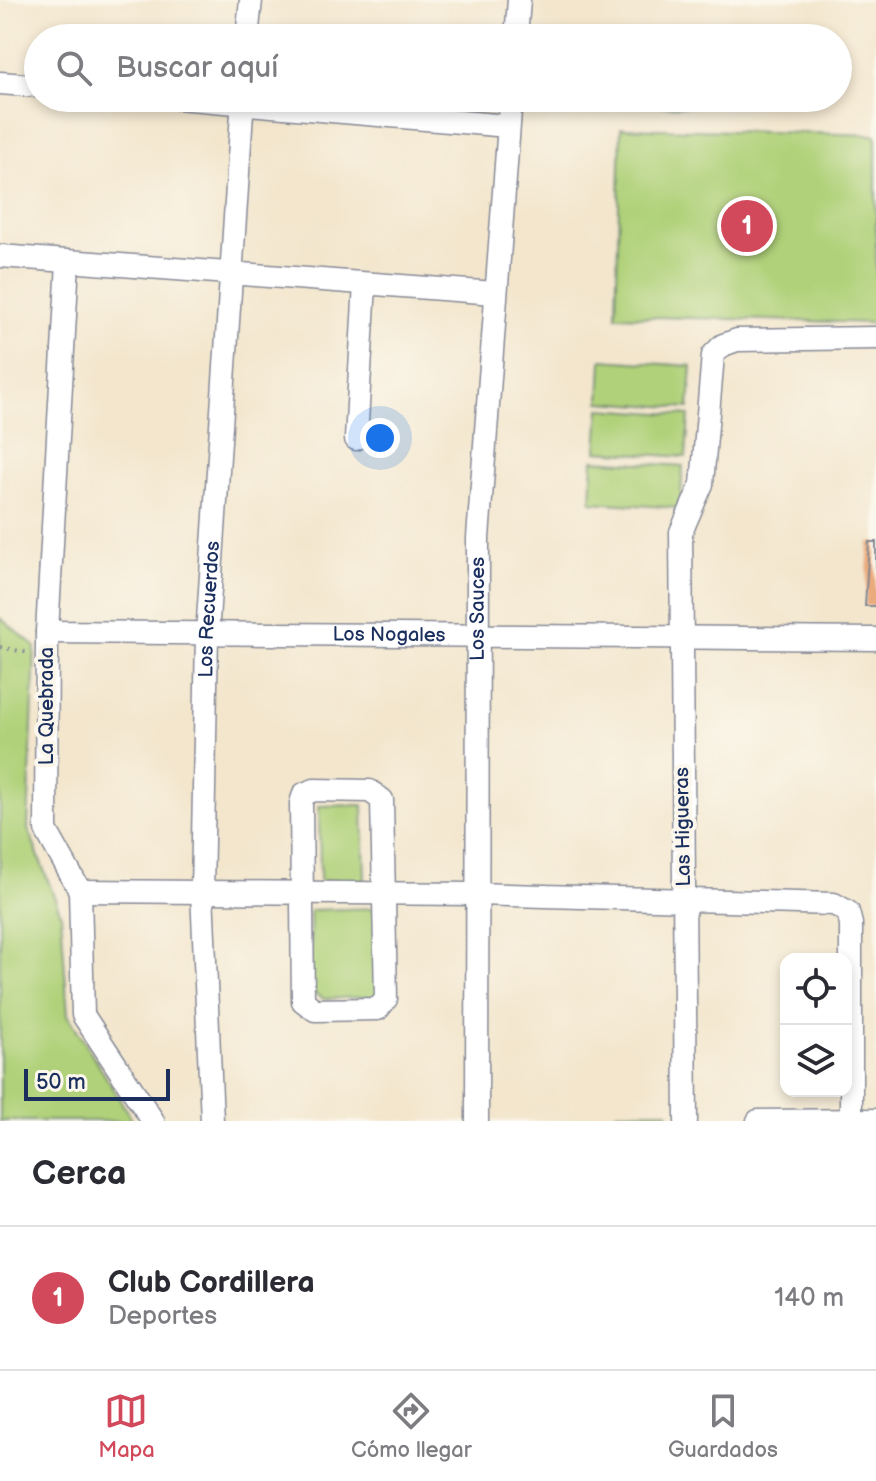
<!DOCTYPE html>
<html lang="es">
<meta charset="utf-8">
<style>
body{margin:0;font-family:"Balsamiq Sans",sans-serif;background:#f2f2f3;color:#2b2b33}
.controls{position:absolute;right:24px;bottom:24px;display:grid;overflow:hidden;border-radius:16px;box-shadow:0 4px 12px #0003}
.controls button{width:72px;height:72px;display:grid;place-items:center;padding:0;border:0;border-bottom:2px solid #e1e1e2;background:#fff;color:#2b2b33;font:40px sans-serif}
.scale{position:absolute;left:24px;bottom:20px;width:146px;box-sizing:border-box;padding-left:8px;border:4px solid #1b2f5e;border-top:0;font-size:22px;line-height:28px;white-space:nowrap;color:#1b2f5e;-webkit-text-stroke:6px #fbf7ec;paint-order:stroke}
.you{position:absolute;left:380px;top:438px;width:28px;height:28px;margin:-20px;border:6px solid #fff;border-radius:50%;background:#1a73e8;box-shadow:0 0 0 12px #1a73e833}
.badge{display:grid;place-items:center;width:52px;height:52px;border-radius:50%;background:#d1495b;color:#fff;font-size:26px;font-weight:700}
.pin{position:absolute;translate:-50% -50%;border:4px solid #fff;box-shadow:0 2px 8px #0006}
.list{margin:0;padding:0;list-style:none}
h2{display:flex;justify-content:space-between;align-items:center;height:104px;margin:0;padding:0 32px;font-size:34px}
h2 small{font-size:26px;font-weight:400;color:#7c7c81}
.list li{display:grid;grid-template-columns:52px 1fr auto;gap:24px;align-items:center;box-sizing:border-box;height:144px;padding:0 32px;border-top:2px solid #e1e1e2}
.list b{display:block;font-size:30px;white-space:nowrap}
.list p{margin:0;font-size:26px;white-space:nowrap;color:#7c7c81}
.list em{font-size:26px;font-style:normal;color:#7c7c81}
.icon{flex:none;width:44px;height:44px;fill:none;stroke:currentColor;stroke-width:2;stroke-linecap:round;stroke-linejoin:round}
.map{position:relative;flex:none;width:876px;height:1121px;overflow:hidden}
.search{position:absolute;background:#fff;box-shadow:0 4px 12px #0003;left:24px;right:24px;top:24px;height:88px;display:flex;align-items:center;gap:20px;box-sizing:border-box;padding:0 28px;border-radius:44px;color:#7c7c81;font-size:30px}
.sheet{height:248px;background:#fff}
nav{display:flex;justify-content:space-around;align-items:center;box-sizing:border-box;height:112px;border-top:2px solid #e1e1e2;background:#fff;font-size:22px;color:#7c7c81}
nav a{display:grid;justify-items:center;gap:4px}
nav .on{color:#d1495b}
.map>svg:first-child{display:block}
.green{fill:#b0d179;stroke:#66806c;stroke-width:2}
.building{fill:#e9aa7c}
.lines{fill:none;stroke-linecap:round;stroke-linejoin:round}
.minor-casing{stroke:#878a96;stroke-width:25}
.path{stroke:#878a96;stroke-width:4;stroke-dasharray:2 6;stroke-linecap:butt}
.minor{stroke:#fff;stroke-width:22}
.labels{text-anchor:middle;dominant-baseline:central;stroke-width:8;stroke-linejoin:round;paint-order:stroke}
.street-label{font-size:20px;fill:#1b2f5e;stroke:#fbf7ec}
</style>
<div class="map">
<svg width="876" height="1121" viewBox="0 0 876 1121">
<rect width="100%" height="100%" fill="#fbf7ec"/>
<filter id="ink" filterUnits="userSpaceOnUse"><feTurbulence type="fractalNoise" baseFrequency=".0125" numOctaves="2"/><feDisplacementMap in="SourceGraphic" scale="16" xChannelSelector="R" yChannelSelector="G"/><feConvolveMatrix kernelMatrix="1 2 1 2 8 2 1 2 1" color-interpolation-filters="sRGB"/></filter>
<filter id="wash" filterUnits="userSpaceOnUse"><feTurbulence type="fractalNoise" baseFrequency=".006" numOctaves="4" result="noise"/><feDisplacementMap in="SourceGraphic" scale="32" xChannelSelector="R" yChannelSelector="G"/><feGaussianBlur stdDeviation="1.8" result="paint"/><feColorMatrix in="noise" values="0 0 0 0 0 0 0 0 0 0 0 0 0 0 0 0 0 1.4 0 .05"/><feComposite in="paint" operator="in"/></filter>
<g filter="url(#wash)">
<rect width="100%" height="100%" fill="#f3e6cd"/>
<!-- green -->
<path class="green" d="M 625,98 L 694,98 L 694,107 L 625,105 Z
M 621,128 L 876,135 L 876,323 L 616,316 Z
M 602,360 L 692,366 L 689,408 L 600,402 Z
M 600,409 L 689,415 L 686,457 L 597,451 Z
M 593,460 L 683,466 L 680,508 L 591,502 Z
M 0,618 L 35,646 L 28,829 L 61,914 L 68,1015 L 133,1121 L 0,1121 Z
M 363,805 L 365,880 L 320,881 L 319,806 Z
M 379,908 L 381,996 L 324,999 L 311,992 L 310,910 Z
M 668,1111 L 669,1121 L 616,1121 L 616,1112 Z"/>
<g id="blocks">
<!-- building -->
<path class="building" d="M 869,542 L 876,542 L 876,606 L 865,606 Z"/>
</g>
</g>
<g filter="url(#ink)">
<use href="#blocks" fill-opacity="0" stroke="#878a96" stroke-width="2"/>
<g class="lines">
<!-- minor casing -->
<g class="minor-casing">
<g id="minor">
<path d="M 247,38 L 251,0"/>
<path d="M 516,38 L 519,0"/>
<path d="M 0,83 L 38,86"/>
<path d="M 177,98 L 508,126"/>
<path d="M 0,256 L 495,293"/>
<path d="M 68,262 L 47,632 L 46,830 L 80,891 L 83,1015 L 153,1121"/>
<path d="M 356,439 L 365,284"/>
<path id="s1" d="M 47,632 L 876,639"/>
<path d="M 314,790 L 370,791 L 382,800 L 386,999 L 378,1009 L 315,1010 L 303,1001 L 301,803 L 304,794 Z"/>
<path d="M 80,891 L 475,894 L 834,904 L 848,912 L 851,924 L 851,1120"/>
<path id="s2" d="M 212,1121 L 202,892 L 207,635 L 243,98"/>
<path id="s3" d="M 477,1121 L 478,538 L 511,98"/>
<path d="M 686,1121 L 681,532 L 702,484 L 713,355 L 723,345 L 737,340 L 876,338"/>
<path d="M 758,1121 L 876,1120"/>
</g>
</g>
<!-- path -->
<path class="path" d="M 0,647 L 29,653"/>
<!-- minor -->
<use href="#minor" class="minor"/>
</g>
</g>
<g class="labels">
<!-- street labels -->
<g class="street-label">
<text stroke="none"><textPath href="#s2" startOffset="512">Los Recuerdos</textPath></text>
<text stroke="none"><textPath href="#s3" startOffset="512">Los Sauces</textPath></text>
<text stroke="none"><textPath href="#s1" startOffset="342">Los Nogales</textPath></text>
<text transform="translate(47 706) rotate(-90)">La Quebrada</text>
<text transform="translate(683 827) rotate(-91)">Las Higueras</text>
</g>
</g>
</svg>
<div class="controls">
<button><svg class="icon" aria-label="locate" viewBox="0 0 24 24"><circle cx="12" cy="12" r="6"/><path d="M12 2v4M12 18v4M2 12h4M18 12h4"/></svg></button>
<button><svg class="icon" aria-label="layers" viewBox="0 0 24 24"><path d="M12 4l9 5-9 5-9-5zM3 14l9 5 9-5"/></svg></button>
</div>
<div class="scale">50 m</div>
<div class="you"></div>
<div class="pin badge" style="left:747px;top:226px">1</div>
<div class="search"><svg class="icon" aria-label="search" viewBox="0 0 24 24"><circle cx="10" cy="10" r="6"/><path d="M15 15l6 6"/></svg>Buscar aquí</div>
</div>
<section class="sheet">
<h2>Cerca<small></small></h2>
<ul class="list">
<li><span class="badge">1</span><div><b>Club Cordillera</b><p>Deportes</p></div><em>140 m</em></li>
</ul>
</section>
<nav>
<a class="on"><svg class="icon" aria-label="map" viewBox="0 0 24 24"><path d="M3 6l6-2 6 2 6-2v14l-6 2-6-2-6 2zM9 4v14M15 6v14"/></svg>Mapa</a>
<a><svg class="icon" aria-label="directions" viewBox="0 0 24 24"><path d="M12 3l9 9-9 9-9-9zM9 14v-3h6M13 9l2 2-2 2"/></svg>Cómo llegar</a>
<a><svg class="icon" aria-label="saved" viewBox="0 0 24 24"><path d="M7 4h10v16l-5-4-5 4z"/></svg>Guardados</a>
</nav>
